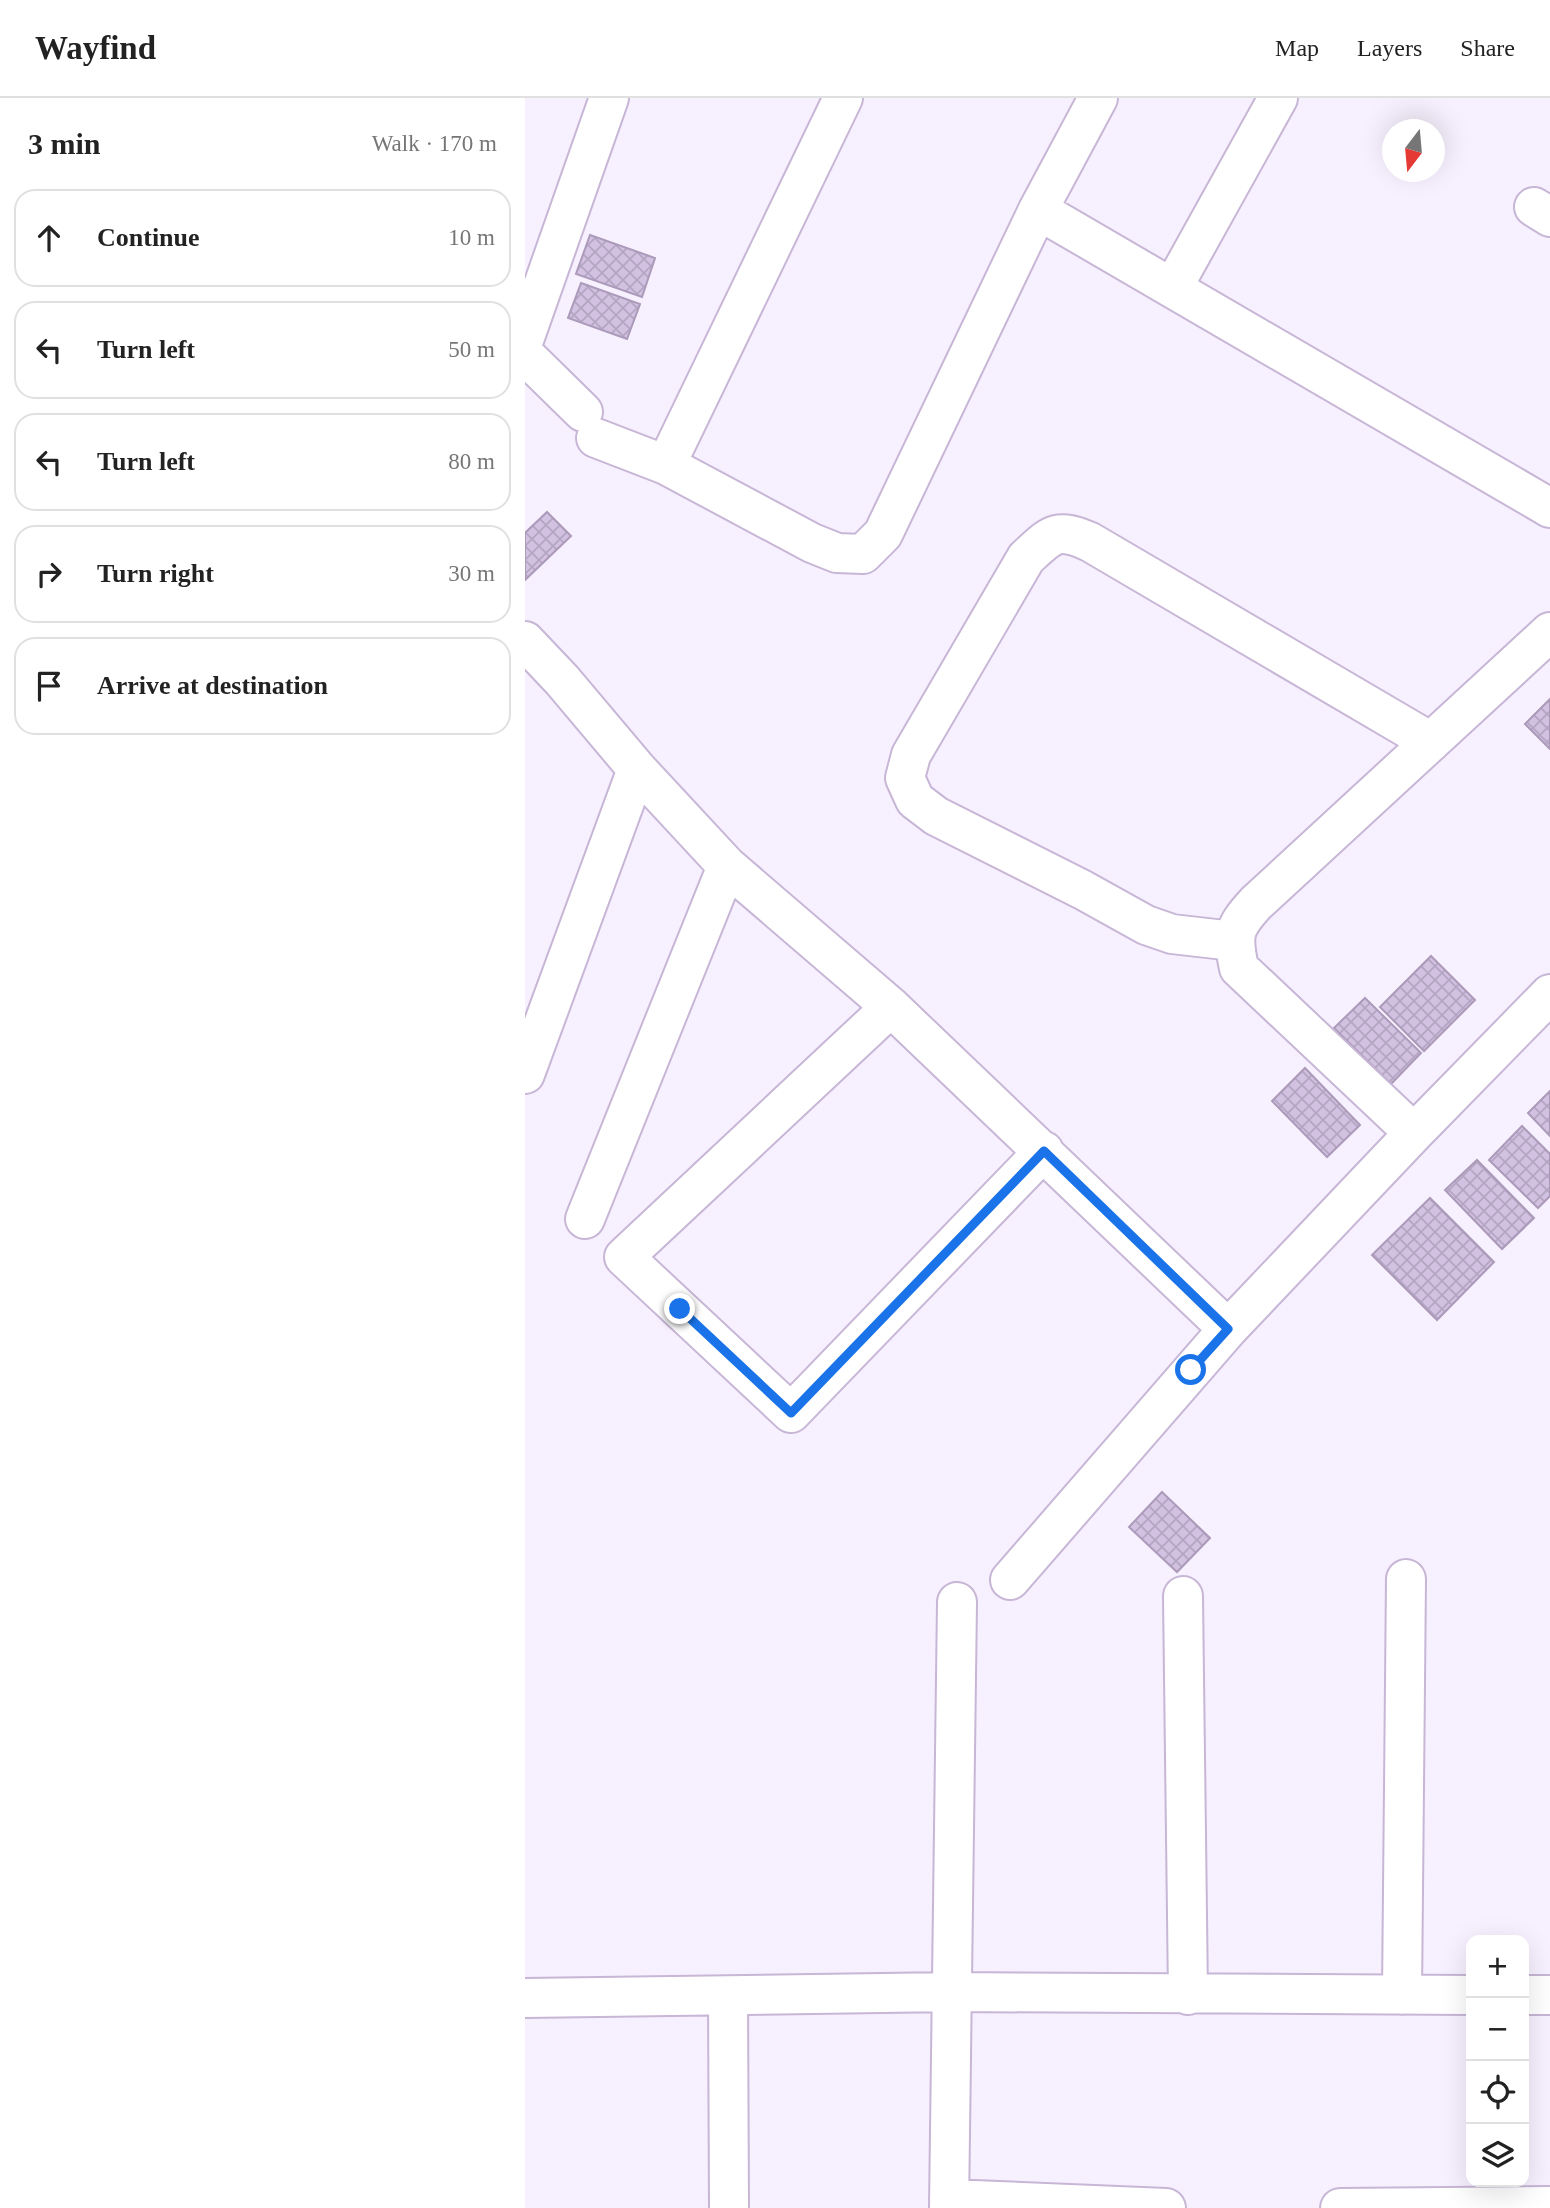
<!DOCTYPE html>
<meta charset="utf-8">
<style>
body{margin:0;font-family:Georgia,serif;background:#f2f2f2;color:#222}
.controls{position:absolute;right:21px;bottom:21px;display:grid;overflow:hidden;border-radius:14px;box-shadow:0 7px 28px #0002}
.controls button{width:63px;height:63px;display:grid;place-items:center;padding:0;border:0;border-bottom:2px solid #e0e0e0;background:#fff;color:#222;font:35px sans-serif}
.compass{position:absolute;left:857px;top:21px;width:63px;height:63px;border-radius:50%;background:#fff;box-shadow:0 7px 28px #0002;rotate:196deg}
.stop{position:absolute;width:21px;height:21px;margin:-16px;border:5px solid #1a73e8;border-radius:50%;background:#fff}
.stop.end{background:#1a73e8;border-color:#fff;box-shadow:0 2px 7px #0008}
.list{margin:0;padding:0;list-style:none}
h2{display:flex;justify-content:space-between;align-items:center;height:91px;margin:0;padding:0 28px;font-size:30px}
h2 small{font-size:23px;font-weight:400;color:#767676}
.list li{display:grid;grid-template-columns:46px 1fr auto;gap:21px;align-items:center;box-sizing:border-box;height:98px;margin:0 14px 14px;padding:0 14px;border:2px solid #e0e0e0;border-radius:21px}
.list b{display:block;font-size:26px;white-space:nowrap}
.list em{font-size:23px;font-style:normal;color:#767676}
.icon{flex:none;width:38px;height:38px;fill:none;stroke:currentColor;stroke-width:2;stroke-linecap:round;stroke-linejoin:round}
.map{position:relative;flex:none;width:1025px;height:2110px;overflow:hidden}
header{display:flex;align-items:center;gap:42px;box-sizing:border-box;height:98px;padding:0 35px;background:#fff;border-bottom:2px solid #e0e0e0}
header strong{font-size:33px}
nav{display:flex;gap:38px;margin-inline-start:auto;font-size:24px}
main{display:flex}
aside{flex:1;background:#fff}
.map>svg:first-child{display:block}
.building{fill:url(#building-cross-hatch);stroke:#ab9ab9;stroke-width:2}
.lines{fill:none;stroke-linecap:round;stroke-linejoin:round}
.minor-casing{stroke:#c7b6d6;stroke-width:42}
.minor{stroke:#fff;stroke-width:38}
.route{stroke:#1a73e8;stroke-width:9}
</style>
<header>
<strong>Wayfind</strong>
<nav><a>Map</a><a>Layers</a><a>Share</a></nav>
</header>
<main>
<aside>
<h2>3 min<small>Walk · 170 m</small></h2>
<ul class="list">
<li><svg class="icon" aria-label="ahead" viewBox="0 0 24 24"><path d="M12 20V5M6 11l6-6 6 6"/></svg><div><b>Continue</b></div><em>10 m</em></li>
<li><svg class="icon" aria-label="left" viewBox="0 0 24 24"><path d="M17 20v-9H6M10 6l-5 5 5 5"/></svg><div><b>Turn left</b></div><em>50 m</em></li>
<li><svg class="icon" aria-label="left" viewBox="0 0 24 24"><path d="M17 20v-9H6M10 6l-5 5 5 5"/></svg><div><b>Turn left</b></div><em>80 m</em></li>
<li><svg class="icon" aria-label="right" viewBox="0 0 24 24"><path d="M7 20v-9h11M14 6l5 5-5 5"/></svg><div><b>Turn right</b></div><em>30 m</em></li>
<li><svg class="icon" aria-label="arrive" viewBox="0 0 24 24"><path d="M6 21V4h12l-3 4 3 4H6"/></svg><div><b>Arrive at destination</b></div></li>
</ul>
</aside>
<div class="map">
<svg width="1025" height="2110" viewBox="0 0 1025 2110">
<defs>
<pattern id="building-cross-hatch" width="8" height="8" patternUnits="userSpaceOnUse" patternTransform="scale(1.75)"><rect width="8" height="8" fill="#d2c1e1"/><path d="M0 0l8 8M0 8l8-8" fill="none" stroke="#b4a6c2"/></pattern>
</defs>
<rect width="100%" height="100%" fill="#f7f0fe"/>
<!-- building -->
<path class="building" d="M 65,137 L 130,160 L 117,199 L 51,176 Z
M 56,185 L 115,206 L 102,241 L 43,220 Z
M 22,414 L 46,438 L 0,482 L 0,435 Z
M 1025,601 L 1025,651 L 1000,626 Z
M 906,858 L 950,902 L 899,953 L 855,909 Z
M 840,900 L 896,955 L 866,986 L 809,930 Z
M 780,970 L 835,1027 L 802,1059 L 747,1003 Z
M 1025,993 L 1025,1038 L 1003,1015 Z
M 997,1028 L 1025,1056 L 1025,1098 L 1013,1110 L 964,1062 Z
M 952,1062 L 1009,1120 L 977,1151 L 920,1092 Z
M 905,1100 L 969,1164 L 912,1222 L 847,1157 Z
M 637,1394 L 685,1440 L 652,1474 L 604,1429 Z"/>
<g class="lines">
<!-- minor casing -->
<g class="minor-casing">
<path id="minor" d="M 1009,109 L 1025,119
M 513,112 L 1025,410
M 648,189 L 753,0
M 0,239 L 84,0
M 0,257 L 58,314
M 71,340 L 141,367 L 287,445 L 312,455 L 338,456 L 358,436 L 513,112 L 573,0
M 141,367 L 318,0
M 0,543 L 37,582 L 112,671 L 202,768 L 366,909 L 703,1231
M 708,843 L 647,836 L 621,827 L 558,792 L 411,718 L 390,702 L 380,680 L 386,657 L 501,460 C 527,436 531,429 565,444 L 906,644
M 366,909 L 99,1159 L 266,1315 L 519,1053
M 0,976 L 112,671
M 889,1035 L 714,870 C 707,837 708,830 731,805 L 1025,534
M 60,1121 L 202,768
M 485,1482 L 703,1231 L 889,1035 L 1025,896
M 658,1498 L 663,1897
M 877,1897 L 881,1481
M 999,1897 L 1025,1897
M 203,1898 L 204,2110
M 0,1900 L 426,1894 L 946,1897
M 424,2101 L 641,2110
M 424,2110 L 432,1504
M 815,2110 L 1025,2108"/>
</g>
<!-- minor -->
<use href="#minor" class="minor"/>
</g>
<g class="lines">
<!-- route -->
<path class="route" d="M 155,1211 L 266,1315 L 519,1053 L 703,1231 L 666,1272"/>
</g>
</svg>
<div class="controls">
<button>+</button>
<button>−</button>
<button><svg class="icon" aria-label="locate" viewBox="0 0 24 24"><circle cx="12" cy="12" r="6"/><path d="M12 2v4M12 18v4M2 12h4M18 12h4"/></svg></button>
<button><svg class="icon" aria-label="layers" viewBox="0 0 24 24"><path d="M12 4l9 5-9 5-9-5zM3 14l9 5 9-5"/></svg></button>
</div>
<svg class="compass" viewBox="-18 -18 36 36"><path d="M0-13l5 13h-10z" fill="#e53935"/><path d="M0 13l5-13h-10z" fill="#767676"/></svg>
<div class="stop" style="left:666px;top:1272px"></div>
<div class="stop end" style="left:155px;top:1211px"></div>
</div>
</main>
